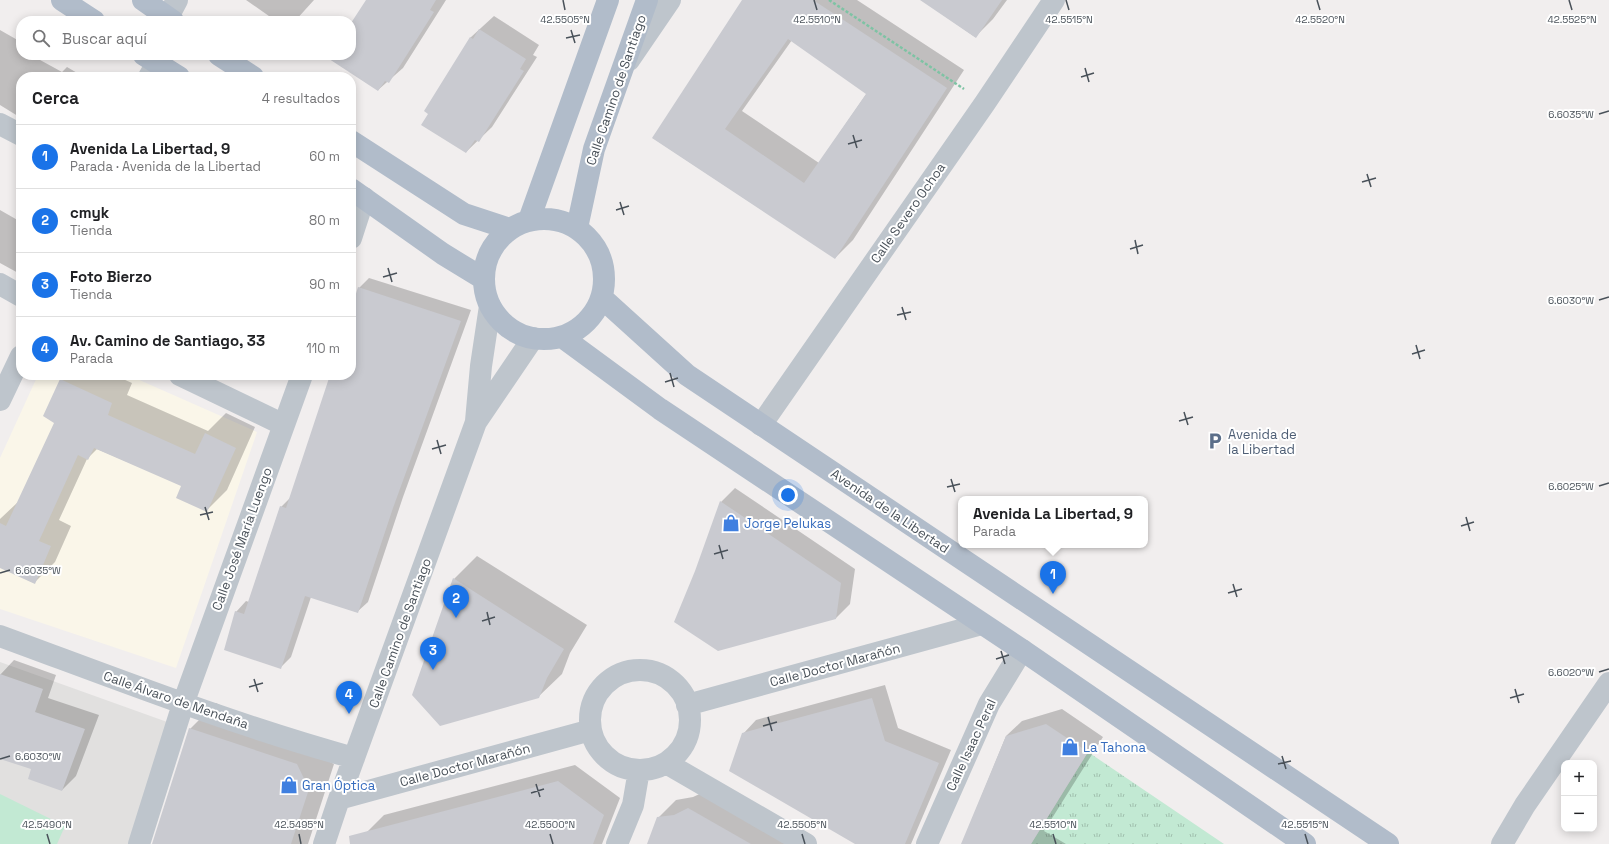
<!DOCTYPE html>
<html lang="es">
<meta charset="utf-8">
<style>
body{margin:0;font-family:"Space Grotesk",sans-serif;background:#f6f6f6;color:#202124}
.controls{position:absolute;right:12px;bottom:12px;display:grid;overflow:hidden;border-radius:8px;box-shadow:0 2px 10px #0003}
.controls button{width:36px;height:36px;display:grid;place-items:center;padding:0;border:0;border-bottom:1px solid #e0e0e0;background:#fff;color:#202124;font:20px sans-serif}
.you{position:absolute;left:788px;top:495px;width:14px;height:14px;margin:-10px;border:3px solid #fff;border-radius:50%;background:#1a73e8;box-shadow:0 0 0 6px #1a73e833}
.badge{display:grid;place-items:center;width:26px;height:26px;border-radius:50%;background:#1a73e8;color:#fff;font-size:13px;font-weight:700}
.pin{position:absolute;translate:-50% -33px;filter:drop-shadow(0 1px 2px #0008)}
.pin::after{content:'';position:absolute;top:21px;width:14px;height:12px;background:inherit;clip-path:polygon(0 0,100% 0,50% 100%)}
.popup{position:absolute;left:958px;top:496px;width:190px;height:52px;box-sizing:border-box;display:grid;place-content:center;border-radius:8px;background:#fff;filter:drop-shadow(0 1px 3px #0005);font-size:13px;white-space:nowrap;color:#757577}
.popup b{font-size:15px;color:#202124}
.popup::after{content:'';position:absolute;left:50%;top:100%;margin-left:-8px;border:8px solid transparent;border-top-color:#fff}
.list{margin:0;padding:0;list-style:none}
h2{display:flex;justify-content:space-between;align-items:center;height:52px;margin:0;padding:0 16px;font-size:17px}
h2 small{font-size:13px;font-weight:400;color:#757577}
.list li{display:grid;grid-template-columns:26px 1fr auto;gap:12px;align-items:center;box-sizing:border-box;height:64px;padding:0 16px;border-top:1px solid #e0e0e0}
.list b{display:block;font-size:15px;white-space:nowrap}
.list p{margin:0;font-size:13px;white-space:nowrap;color:#757577}
.list em{font-size:13px;font-style:normal;color:#757577}
.icon{flex:none;width:22px;height:22px;fill:none;stroke:currentColor;stroke-width:2;stroke-linecap:round;stroke-linejoin:round}
.map{position:relative;flex:none;width:1609px;height:844px;overflow:hidden}
.search{position:absolute;background:#fff;box-shadow:0 2px 10px #0003;left:16px;top:16px;width:340px;height:44px;display:flex;align-items:center;gap:10px;box-sizing:border-box;padding:0 14px;border-radius:16px;color:#757577;font-size:15px}
.panel{position:absolute;background:#fff;box-shadow:0 2px 10px #0003;left:16px;top:72px;width:340px;height:308px;border-radius:16px}
.map>svg:first-child{display:block}
.commercial{fill:#faf6e9}
.education{fill:#e1e0df}
.grass{fill:url(#grass-tufts)}
.garden{fill:#c2e9d3}
.shadow{fill:#0003;fill-rule:evenodd}
.building{fill:#c9cad0;fill-rule:evenodd}
.lines{fill:none;stroke-linecap:round;stroke-linejoin:round}
.path{stroke:#7ec3a4;stroke-width:2.5;stroke-dasharray:3 2;stroke-linecap:butt}
.minor{stroke:#bec5cc;stroke-width:22}
.major{stroke:#b1bcca;stroke-width:22}
.ticks{fill:none;stroke:#495159;stroke-width:1.5}
.labels{text-anchor:middle;dominant-baseline:central;stroke-width:4;stroke-linejoin:round;paint-order:stroke}
.street-label{font-size:13px;fill:#495159;stroke:#fff}
.service-label{font-size:13px;fill:#4e5e75;stroke:#fff;text-anchor:start}
.shop-label{font-size:13px;fill:#366cbe;stroke:#fff;text-anchor:start}
.ticks-label{font-size:10px;text-anchor:middle;fill:#495159;stroke:#fff;stroke-width:4;stroke-linejoin:round;paint-order:stroke}
</style>
<div class="map">
<svg width="1609" height="844" viewBox="0 0 1609 844">
<defs>
<pattern id="grass-tufts" width="24" height="20" patternUnits="userSpaceOnUse"><rect width="24" height="20" fill="#c2e9d3"/><path d="M3 7l-1-3M5 7V3M7 7l1-3M15 17l-1-3M17 17v-4M19 17l1-3" fill="none" stroke="#a0bfae"/></pattern>
</defs>
<rect width="100%" height="100%" fill="#f1eeee"/>
<!-- commercial -->
<path class="commercial" d="M 38,375 L 128,375 L 257,432 L 176,668 L 0,609 L 0,458 Z"/>
<!-- education -->
<path class="education" d="M 0,662 L 170,723 L 131,844 L 0,844 Z"/>
<!-- grass -->
<path class="grass" d="M 1088,752 L 1224,844 L 1031,844 Z"/>
<!-- garden -->
<path class="garden" d="M 0,794 L 65,826 L 57,844 L 0,844 Z"/>
<!-- shadow -->
<path class="shadow" d="M 246,0 L 314,0 L 295,21 L 293,19 L 292,21 L 276,21 Z
M 367,0 L 446,0 L 403,68 L 378,90 L 337,55 L 351,55 L 351,25 Z
M 743,0 L 857,0 L 964,70 L 853,240 L 835,258 L 653,138 ZM 792,40 L 867,93 L 819,163 L 742,111 Z
M 922,0 L 1007,0 L 993,19 L 975,37 Z
M 494,16 L 539,45 L 533,55 L 537,57 L 492,127 L 466,152 L 470,38 Z
M 0,30 L 21,42 L 19,48 L 21,55 L 31,55 L 62,72 L 67,67 L 84,77 L 21,77 L 21,118 L 0,105 Z
M 0,210 L 21,222 L 20,274 L 0,263 Z
M 369,278 L 471,310 L 403,497 L 368,602 L 357,612 L 311,597 L 291,657 L 281,667 L 236,612 L 246,601 L 249,602 L 281,507 L 291,497 L 331,375 L 351,375 L 351,313 L 359,288 Z
M 66,375 L 114,375 L 132,383 L 127,395 L 208,431 L 226,413 L 255,427 L 227,490 L 207,510 L 182,485 L 97,449 L 87,459 L 59,520 L 71,526 L 55,562 L 34,583 L 0,567 L 0,519 L 18,502 L 55,423 L 61,380 Z
M 735,488 L 855,569 L 850,604 L 836,618 L 696,571 L 721,502 Z
M 477,556 L 587,625 L 570,653 L 562,674 L 538,697 L 454,579 Z
M 14,660 L 56,675 L 48,698 L 99,715 L 76,776 L 62,790 L 33,768 L 0,758 L 0,675 Z
M 885,685 L 898,728 L 951,750 L 911,844 L 857,844 L 743,734 L 756,720 Z
M 216,703 L 334,764 L 308,844 L 153,844 L 190,729 Z
M 1062,709 L 1103,737 L 1044,831 L 1066,844 L 962,844 L 1006,736 L 1022,721 Z
M 575,765 L 620,798 L 602,844 L 363,844 L 367,832 L 384,815 Z
M 706,791 L 799,844 L 648,844 L 658,818 L 676,800 L 693,797 Z"/>
<!-- building -->
<path class="building" d="M 366,0 L 436,0 L 430,10 L 434,12 L 389,83 L 385,81 L 378,91 L 323,55 L 351,55 L 351,23 Z
M 742,0 L 813,0 L 947,88 L 835,259 L 652,138 ZM 788,39 L 866,94 L 804,183 L 725,129 Z
M 920,0 L 1002,0 L 976,38 Z
M 479,29 L 526,59 L 520,69 L 524,71 L 479,142 L 475,140 L 466,153 L 421,125 L 428,114 L 424,111 L 470,37 L 473,39 Z
M 358,287 L 461,321 L 393,508 L 358,613 L 305,596 L 281,669 L 224,650 L 235,611 L 244,614 L 280,506 L 286,508 L 330,375 L 351,375 L 351,310 Z
M 60,379 L 112,403 L 108,415 L 195,454 L 205,433 L 236,448 L 207,512 L 176,498 L 181,486 L 94,448 L 88,460 L 78,455 L 39,541 L 51,546 L 35,584 L 0,568 L 0,523 L 6,526 L 54,423 L 43,416 Z
M 720,501 L 841,583 L 836,619 L 718,651 L 674,622 L 695,571 Z
M 453,578 L 564,649 L 547,678 L 539,698 L 440,726 L 412,695 Z
M 0,674 L 43,689 L 35,712 L 85,729 L 62,791 L 28,779 L 31,769 L 0,759 Z
M 872,698 L 885,741 L 939,763 L 905,844 L 855,844 L 729,771 L 742,733 Z
M 1046,724 L 1088,752 L 1031,844 L 961,844 L 1006,736 Z
M 189,728 L 297,764 L 309,789 L 291,844 L 152,844 Z
M 558,781 L 604,815 L 593,844 L 350,844 L 349,836 Z
M 688,808 L 751,844 L 647,844 L 657,817 L 674,815 Z"/>
<g class="lines">
<!-- path -->
<path class="path" d="M 829,0 L 964,89"/>
<!-- minor -->
<path class="minor" d="M 168,17 L 177,0
M 629,60 L 670,0
M 149,77 L 157,63
M 0,124 L 21,135
M 351,238 L 364,198
M 0,284 L 21,296
M 180,375 L 284,425
M 0,400 L 21,356
M 476,421 L 481,366 L 490,306
M 761,425 L 985,103 L 1054,0
M 0,636 C 117,679 234,725 354,758
M590 720a50 50 0 1 1 100 0a50 50 0 1 1-100 0Z
M 687,705 L 982,624
M 666,763 L 806,844
M 339,799 L 591,730
M 139,844 L 183,704 L 302,375
M 324,844 L 339,799 L 476,422 L 533,338
M 617,844 L 633,805 L 639,770
M 927,844 L 989,704 L 1022,650
M 1502,844 L 1525,805 L 1609,683"/>
<!-- major -->
<path class="major" d="M 62,0 L 94,21
M 143,0 L 173,21
M 144,55 L 179,77
M 219,55 L 253,77
M 351,141 L 464,214 L 510,229
M 351,189 L 443,254 L 484,279
M484 279a60 60 0 1 1 120 0a60 60 0 1 1-120 0Z
M 529,220 L 608,0
M 577,228 L 594,149 L 647,0
M 602,298 L 687,375 L 1388,844
M 562,337 L 660,409 L 1022,650 L 1305,844"/>
</g>
<!-- ticks -->
<path class="ticks" d="M 563,0 L 565,10M 814,0 L 817,10M 1066,0 L 1069,10M 1317,0 L 1320,10M 1569,0 L 1572,10M 571,30 L 575,43M 566,38 L 580,35M 1085,68 L 1089,82M 1081,77 L 1094,73M 1599,114 L 1609,111M 853,135 L 857,148M 848,144 L 862,140M 1367,174 L 1371,187M 1362,182 L 1376,178M 620,202 L 624,215M 616,210 L 629,206M 1135,240 L 1138,254M 1130,249 L 1143,245M 388,268 L 392,282M 383,277 L 397,273M 1599,300 L 1609,297M 902,307 L 906,320M 897,315 L 911,312M 1416,345 L 1420,359M 1412,354 L 1425,350M 670,373 L 674,387M 665,382 L 678,378M 1184,412 L 1188,425M 1179,421 L 1193,417M 437,440 L 441,454M 432,449 L 446,445M 951,479 L 955,492M 1599,486 L 1609,483M 947,487 L 960,484M 205,507 L 209,520M 200,515 L 213,512M 1466,517 L 1470,531M 1461,526 L 1474,522M 719,545 L 723,559M 714,554 L 728,550M 0,573 L 10,570M 1233,584 L 1237,597M 1228,593 L 1242,589M 487,612 L 490,625M 482,621 L 495,617M 1001,651 L 1005,664M 996,659 L 1009,655M 1599,672 L 1609,669M 254,679 L 258,692M 249,687 L 263,683M 1515,689 L 1519,703M 1510,698 L 1524,694M 768,717 L 772,731M 763,726 L 777,722M 1282,756 L 1286,769M 0,759 L 10,756M 1278,764 L 1291,761M 536,784 L 540,797M 531,793 L 544,789M 47,834 L 50,844M 299,834 L 301,844M 550,834 L 553,844M 802,834 L 805,844M 1053,834 L 1056,844M 1305,834 L 1308,844"/>
<!-- icons -->
<defs>
<g id="parking-bare" transform="scale(1.38)"><path d="M-3.5-5.5H1a3.5 3.5 0 0 1 0 7H-1V5.5H-3.5ZM-1-3.4V-.6H.8a1.4 1.4 0 0 0 0-2.8Z" fill="#5c6f8a" stroke="#fff" stroke-width="2.5" paint-order="stroke"/></g>
<g id="shop-bare" transform="scale(1.38)"><path d="M-5-2.5h2.3a2.7 3.5 0 0 1 5.4 0H5L5.5 6h-11ZM-1.5-2.5h3a1.5 2.3 0 0 0-3 0Z" fill="#3f7fe0" stroke="#fff" stroke-width="2.5" paint-order="stroke"/></g>
</defs>
<g fill-rule="evenodd">
<use href="#parking-bare" x="1215" y="441"/>
<use href="#shop-bare" x="731" y="523"/>
<use href="#shop-bare" x="1070" y="747"/>
<use href="#shop-bare" x="289" y="785"/>
</g>
<g class="labels">
<!-- street labels -->
<g class="street-label">
<text transform="translate(616 90) rotate(-71)">Calle Camino de Santiago</text>
<text transform="translate(908 213) rotate(-55)">Calle Severo Ochoa</text>
<text transform="translate(890 511) rotate(34)">Avenida de la Libertad</text>
<text transform="translate(242 539) rotate(-70)">Calle José María Luengo</text>
<text transform="translate(400 633) rotate(-70)">Calle Camino de Santiago</text>
<text transform="translate(835 665) rotate(-15)">Calle Doctor Marañón</text>
<text transform="translate(176 700) rotate(19)">Calle Álvaro de Mendaña</text>
<text transform="translate(971 745) rotate(-65)">Calle Isaac Peral</text>
<text transform="translate(465 765) rotate(-15)">Calle Doctor Marañón</text>
</g>
<!-- service labels -->
<g class="service-label">
<text x="1228" y="434">Avenida de<tspan x="1228" dy="15">la Libertad</tspan></text>
</g>
<!-- shop labels -->
<g class="shop-label">
<text x="744" y="523">Jorge Pelukas</text>
<text x="1083" y="747">La Tahona</text>
<text x="302" y="785">Gran Óptica</text>
</g>
</g>
<g class="ticks-label">
<text x="565" y="23">42.5505°N</text>
<text x="817" y="23">42.5510°N</text>
<text x="1069" y="23">42.5515°N</text>
<text x="1320" y="23">42.5520°N</text>
<text x="1572" y="23">42.5525°N</text>
<text x="1571" y="118">6.6035°W</text>
<text x="1571" y="304">6.6030°W</text>
<text x="1571" y="490">6.6025°W</text>
<text x="38" y="574">6.6035°W</text>
<text x="1571" y="676">6.6020°W</text>
<text x="38" y="760">6.6030°W</text>
<text x="47" y="828">42.5490°N</text>
<text x="299" y="828">42.5495°N</text>
<text x="550" y="828">42.5500°N</text>
<text x="802" y="828">42.5505°N</text>
<text x="1053" y="828">42.5510°N</text>
<text x="1305" y="828">42.5515°N</text>
</g>
</svg>
<div class="controls">
<button>+</button>
<button>−</button>
</div>
<div class="you"></div>
<div class="pin badge" style="left:1053px;top:594px">1</div>
<div class="popup"><b>Avenida La Libertad, 9</b>Parada</div>
<div class="pin badge" style="left:456px;top:618px">2</div>
<div class="pin badge" style="left:433px;top:670px">3</div>
<div class="pin badge" style="left:349px;top:714px">4</div>
<div class="search"><svg class="icon" aria-label="search" viewBox="0 0 24 24"><circle cx="10" cy="10" r="6"/><path d="M15 15l6 6"/></svg>Buscar aquí</div>
<section class="panel">
<h2>Cerca<small>4 resultados</small></h2>
<ul class="list">
<li><span class="badge">1</span><div><b>Avenida La Libertad, 9</b><p>Parada · Avenida de la Libertad</p></div><em>60 m</em></li>
<li><span class="badge">2</span><div><b>cmyk</b><p>Tienda</p></div><em>80 m</em></li>
<li><span class="badge">3</span><div><b>Foto Bierzo</b><p>Tienda</p></div><em>90 m</em></li>
<li><span class="badge">4</span><div><b>Av. Camino de Santiago, 33</b><p>Parada</p></div><em>110 m</em></li>
</ul>
</section>
</div>
